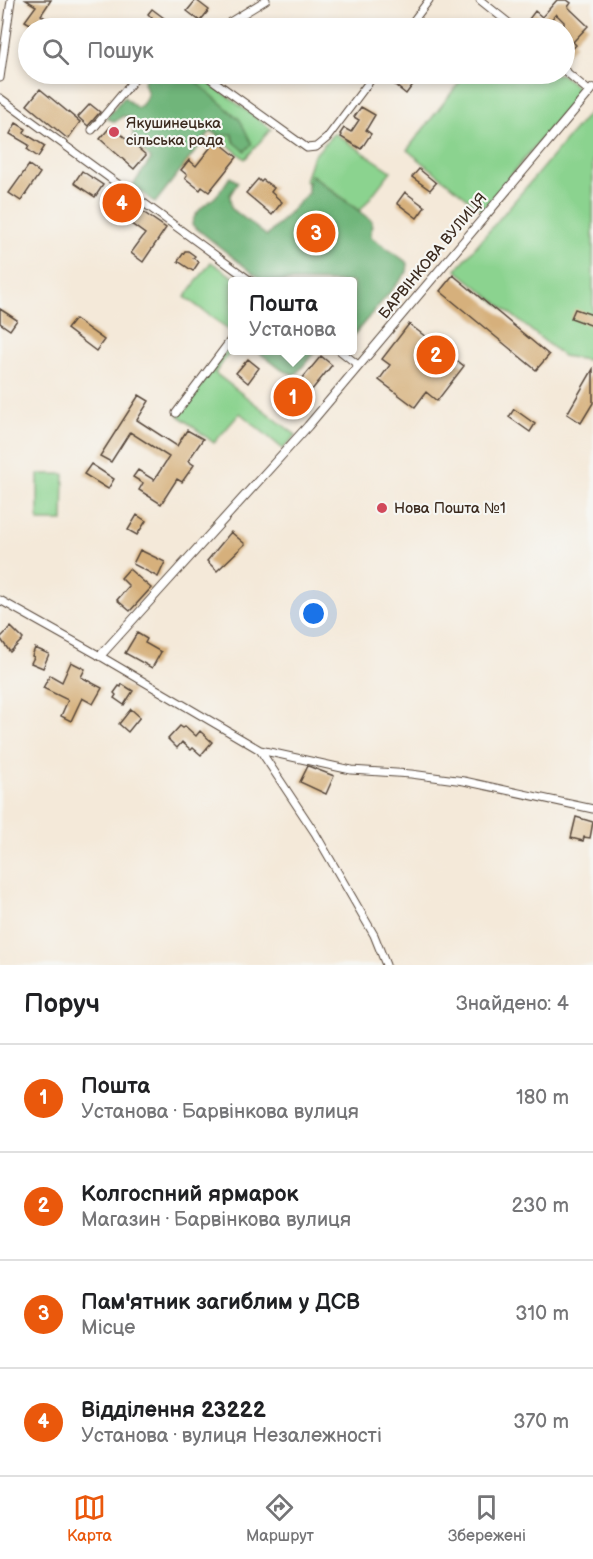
<!DOCTYPE html>
<html lang="uk">
<meta charset="utf-8">
<style>
body{margin:0;font-family:"Balsamiq Sans",sans-serif;background:#f6f6f6;color:#202124}
.you{position:absolute;left:314px;top:614px;width:21px;height:21px;margin:-15px;border:4px solid #fff;border-radius:50%;background:#1a73e8;box-shadow:0 0 0 9px #1a73e833}
.badge{display:grid;place-items:center;width:39px;height:39px;border-radius:50%;background:#ea580c;color:#fff;font-size:20px;font-weight:700}
.pin{position:absolute;translate:-50% -50%;border:3px solid #fff;box-shadow:0 2px 6px #0006}
.popup{position:absolute;left:228px;top:277px;width:129px;height:78px;box-sizing:border-box;display:grid;place-content:center;border-radius:6px;background:#fff;filter:drop-shadow(0 2px 4px #0005);font-size:20px;white-space:nowrap;color:#757577}
.popup b{font-size:22px;color:#202124}
.popup::after{content:'';position:absolute;left:50%;top:100%;margin-left:-12px;border:12px solid transparent;border-top-color:#fff}
.list{margin:0;padding:0;list-style:none}
h2{display:flex;justify-content:space-between;align-items:center;height:78px;margin:0;padding:0 24px;font-size:26px}
h2 small{font-size:20px;font-weight:400;color:#757577}
.list li{display:grid;grid-template-columns:39px 1fr auto;gap:18px;align-items:center;box-sizing:border-box;height:108px;padding:0 24px;border-top:2px solid #e0e0e0}
.list b{display:block;font-size:22px;white-space:nowrap}
.list p{margin:0;font-size:20px;white-space:nowrap;color:#757577}
.list em{font-size:20px;font-style:normal;color:#757577}
.icon{flex:none;width:33px;height:33px;fill:none;stroke:currentColor;stroke-width:2;stroke-linecap:round;stroke-linejoin:round}
.map{position:relative;flex:none;width:593px;height:965px;overflow:hidden}
.search{position:absolute;background:#fff;box-shadow:0 3px 9px #0003;left:18px;right:18px;top:18px;height:66px;display:flex;align-items:center;gap:15px;box-sizing:border-box;padding:0 21px;border-radius:33px;color:#757577;font-size:22px}
.sheet{height:510px;background:#fff}
nav{display:flex;justify-content:space-around;align-items:center;box-sizing:border-box;height:84px;border-top:2px solid #e0e0e0;background:#fff;font-size:16px;color:#757577}
nav a{display:grid;justify-items:center;gap:3px}
nav .on{color:#ea580c}
.map>svg:first-child{display:block}
.green{fill:#8bd38f;stroke:#637e56;stroke-width:1.5}
.forest{fill:#70b57a;stroke:#56704c;stroke-width:1.5}
.building{fill:#d6b07b}
.lines{fill:none;stroke-linecap:round;stroke-linejoin:round}
.minor-casing{stroke:#57473a;stroke-width:9}
.tertiary-casing{stroke:#57473a;stroke-width:10}
.minor{stroke:#fff;stroke-width:7}
.tertiary{stroke:#fff;stroke-width:8}
.poi-dot{fill:#d1495b;stroke:#f6f6f2;stroke-width:2}
.labels{text-anchor:middle;dominant-baseline:central;stroke-width:4.5;stroke-linejoin:round;paint-order:stroke}
.poi-label{font-size:15px;fill:#3b2a1e;stroke:#f6f6f2;text-anchor:start}
.street-label{font-size:15px;fill:#3b2a1e;stroke:#f6f6f2}
</style>
<div class="map">
<svg width="593" height="965" viewBox="0 0 593 965">
<rect width="100%" height="100%" fill="#f6f6f2"/>
<filter id="ink" filterUnits="userSpaceOnUse"><feTurbulence type="fractalNoise" baseFrequency=".0167" numOctaves="2"/><feDisplacementMap in="SourceGraphic" scale="12" xChannelSelector="R" yChannelSelector="G"/><feConvolveMatrix kernelMatrix="1 2 1 2 8 2 1 2 1" color-interpolation-filters="sRGB"/></filter>
<filter id="wash" filterUnits="userSpaceOnUse"><feTurbulence type="fractalNoise" baseFrequency=".008" numOctaves="4" result="noise"/><feDisplacementMap in="SourceGraphic" scale="24" xChannelSelector="R" yChannelSelector="G"/><feGaussianBlur stdDeviation="1.35" result="paint"/><feColorMatrix in="noise" values="0 0 0 0 0 0 0 0 0 0 0 0 0 0 0 0 0 1.4 0 .05"/><feComposite in="paint" operator="in"/></filter>
<g filter="url(#wash)">
<rect width="100%" height="100%" fill="#f4e9d9"/>
<!-- green -->
<path class="green" d="M 187,74 L 198,74 L 271,129 L 245,159 L 211,131 L 240,120 Z
M 466,74 L 561,74 L 580,89 L 580,92 L 482,210 L 407,150 Z
M 593,108 L 593,361 L 563,356 L 456,270 Z
M 334,133 L 391,171 L 360,211 L 312,175 L 308,183 L 305,181 L 312,158 Z
M 211,262 L 239,281 L 233,282 L 232,330 L 228,329 L 185,297 Z
M 233,341 L 233,348 L 215,373 L 296,435 L 283,449 L 240,413 L 214,443 L 178,415 Z
M 38,474 L 64,474 L 63,521 L 38,521 Z"/>
<!-- forest -->
<path class="forest" d="M 146,74 L 187,74 L 240,120 L 252,144 L 245,151 L 234,142 L 232,134 L 220,135 L 211,131 L 155,203 L 133,185 L 151,159 L 133,140 L 133,122 L 130,117 L 123,116 L 115,122 L 106,118 L 124,97 L 137,108 L 142,105 L 148,94 L 144,83 Z
M 311,175 L 372,221 L 371,237 L 408,263 L 407,272 L 353,336 L 353,282 L 263,281 L 192,225 C 193,213 205,204 214,198 C 220,193 225,184 230,177 L 238,182 L 230,195 L 231,208 L 267,236 L 308,193 L 308,183 Z
M 257,351 L 316,351 L 295,375 L 282,370 Z"/>
<g id="blocks">
<!-- building -->
<path class="building" d="M 26,0 L 51,0 L 41,15 L 45,18 L 37,28 L 25,21 L 36,6 Z
M 196,0 L 209,10 L 200,21 L 187,11 Z
M 557,0 L 567,0 L 571,3 L 568,7 L 588,26 L 573,42 L 576,45 L 564,58 L 564,22 L 556,14 L 544,28 L 533,28 L 526,23 L 535,11 L 542,17 Z
M 152,9 L 172,24 L 168,28 L 143,28 L 152,18 L 148,14 Z
M 388,74 L 426,74 L 420,82 L 417,79 L 406,94 L 385,77 Z
M 40,89 L 80,122 L 68,139 L 27,105 Z
M 90,104 L 100,112 L 88,126 L 78,117 Z
M 361,107 L 375,115 L 366,130 L 371,134 L 361,149 L 341,137 L 342,135 L 340,134 L 344,128 L 351,132 L 359,120 L 354,117 Z
M 16,123 L 26,129 L 24,133 L 45,146 L 38,157 L 27,149 L 29,145 L 10,134 Z
M 111,126 L 146,155 L 134,169 L 100,139 Z
M 211,136 L 237,157 L 209,192 L 202,187 L 200,190 L 185,178 L 187,175 L 181,170 L 189,160 L 196,166 L 210,148 L 205,144 Z
M 29,165 L 40,173 L 21,201 L 9,193 Z
M 419,169 L 436,183 L 430,190 L 412,177 Z
M 82,171 L 103,185 L 95,197 L 74,183 Z
M 258,179 L 261,182 L 263,180 L 274,188 L 271,192 L 282,202 L 272,215 L 246,193 Z
M 114,192 L 166,228 L 143,262 L 131,253 L 145,234 L 105,205 Z
M 405,192 L 425,207 L 417,218 L 397,203 Z
M 185,251 L 188,251 L 195,256 L 193,258 L 199,262 L 193,271 L 178,261 Z
M 453,275 L 549,355 L 536,370 L 440,291 Z
M 0,309 L 17,320 L 10,330 L 0,323 Z
M 575,309 L 593,315 L 593,326 L 571,318 Z
M 75,319 L 104,340 L 96,351 L 67,329 Z
M 409,324 L 464,366 L 437,401 L 426,392 L 415,407 L 379,380 L 390,365 L 382,359 Z
M 321,356 L 332,365 L 298,407 L 286,398 Z
M 248,359 L 259,368 L 248,383 L 236,373 Z
M 593,369 L 593,403 L 581,423 L 567,414 Z
M 139,395 L 149,401 L 137,420 L 177,446 L 187,430 L 203,439 L 188,461 L 194,465 L 182,482 L 177,479 L 161,504 L 139,490 L 143,483 L 133,477 L 138,470 L 154,480 L 169,457 L 130,432 L 111,462 L 100,456 Z
M 514,409 L 535,424 L 530,432 L 509,417 Z
M 91,464 L 114,479 L 108,489 L 84,474 Z
M 137,515 L 146,521 L 137,535 L 128,530 Z
M 231,532 L 245,544 L 217,571 L 207,561 Z
M 140,550 L 165,562 L 158,577 L 133,564 Z
M 129,569 L 151,588 L 130,611 L 117,600 L 129,586 L 121,578 Z
M 11,627 L 23,639 L 10,652 L 0,638 Z
M 137,633 L 147,639 L 145,643 L 161,652 L 152,668 L 125,653 Z
M 35,648 L 49,654 L 43,668 L 31,663 L 34,657 L 32,656 Z
M 71,662 L 85,669 L 81,677 L 102,688 L 93,704 L 82,698 L 71,721 L 61,716 L 68,700 L 43,688 L 50,675 L 62,682 Z
M 122,684 L 133,691 L 124,705 L 114,698 L 116,695 L 114,693 L 119,686 L 121,687 Z
M 131,709 L 140,717 L 128,732 L 119,724 Z
M 180,726 L 183,728 L 185,726 L 196,736 L 200,731 L 212,742 L 201,755 L 193,748 L 191,750 L 182,742 L 177,748 L 168,739 Z
M 308,766 L 334,776 L 326,794 L 300,782 Z
M 576,817 L 593,822 L 590,838 L 584,837 L 583,841 L 571,838 Z"/>
</g>
</g>
<g filter="url(#ink)">
<use href="#blocks" fill-opacity="0" stroke="#57473a" stroke-width="1.5"/>
<g class="lines">
<!-- minor casing -->
<g class="minor-casing">
<path id="minor" d="M 480,0 L 515,28
M 220,28 L 266,0
M 408,28 L 429,0
M 564,70 L 590,92
M 204,74 L 307,148 L 316,147 L 327,138 L 375,74
M 0,78 L 11,0
M 0,98 L 252,282
M 92,130 L 139,74
M 339,350 L 358,365
M 176,413 L 233,337
M 0,600 L 100,656 L 260,750 L 315,833 L 374,935 L 386,965
M 260,750 L 351,770 L 411,774 L 464,781 L 593,809"/>
</g>
<!-- tertiary casing -->
<g class="tertiary-casing">
<path id="tertiary" d="M 100,656 L 308,426 L 593,88"/>
</g>
<!-- minor -->
<use href="#minor" class="minor"/>
<!-- tertiary -->
<use href="#tertiary" class="tertiary"/>
</g>
</g>
<!-- markers -->
<g class="poi-dot">
<circle cx="114" cy="132" r="6"/>
<circle cx="382" cy="508" r="6"/>
</g>
<g class="labels">
<!-- poi labels -->
<g class="poi-label">
<text x="126" y="123">Якушинецька<tspan x="126" dy="17">сільська рада</tspan></text>
<text x="394" y="508">Нова Пошта №1</text>
</g>
<!-- street labels -->
<g class="street-label">
<text transform="translate(433 256) rotate(-50)">БАРВІНКОВА ВУЛИЦЯ</text>
</g>
</g>
</svg>
<div class="you"></div>
<div class="pin badge" style="left:293px;top:397px">1</div>
<div class="popup"><b>Пошта</b>Установа</div>
<div class="pin badge" style="left:436px;top:355px">2</div>
<div class="pin badge" style="left:316px;top:233px">3</div>
<div class="pin badge" style="left:122px;top:203px">4</div>
<div class="search"><svg class="icon" aria-label="search" viewBox="0 0 24 24"><circle cx="10" cy="10" r="6"/><path d="M15 15l6 6"/></svg>Пошук</div>
</div>
<section class="sheet">
<h2>Поруч<small>Знайдено: 4</small></h2>
<ul class="list">
<li><span class="badge">1</span><div><b>Пошта</b><p>Установа · Барвінкова вулиця</p></div><em>180 m</em></li>
<li><span class="badge">2</span><div><b>Колгоспний ярмарок</b><p>Магазин · Барвінкова вулиця</p></div><em>230 m</em></li>
<li><span class="badge">3</span><div><b>Пам'ятник загиблим у ДСВ</b><p>Місце</p></div><em>310 m</em></li>
<li><span class="badge">4</span><div><b>Відділення 23222</b><p>Установа · вулиця Незалежності</p></div><em>370 m</em></li>
</ul>
</section>
<nav>
<a class="on"><svg class="icon" aria-label="map" viewBox="0 0 24 24"><path d="M3 6l6-2 6 2 6-2v14l-6 2-6-2-6 2zM9 4v14M15 6v14"/></svg>Карта</a>
<a><svg class="icon" aria-label="directions" viewBox="0 0 24 24"><path d="M12 3l9 9-9 9-9-9zM9 14v-3h6M13 9l2 2-2 2"/></svg>Маршрут</a>
<a><svg class="icon" aria-label="saved" viewBox="0 0 24 24"><path d="M7 4h10v16l-5-4-5 4z"/></svg>Збережені</a>
</nav>
